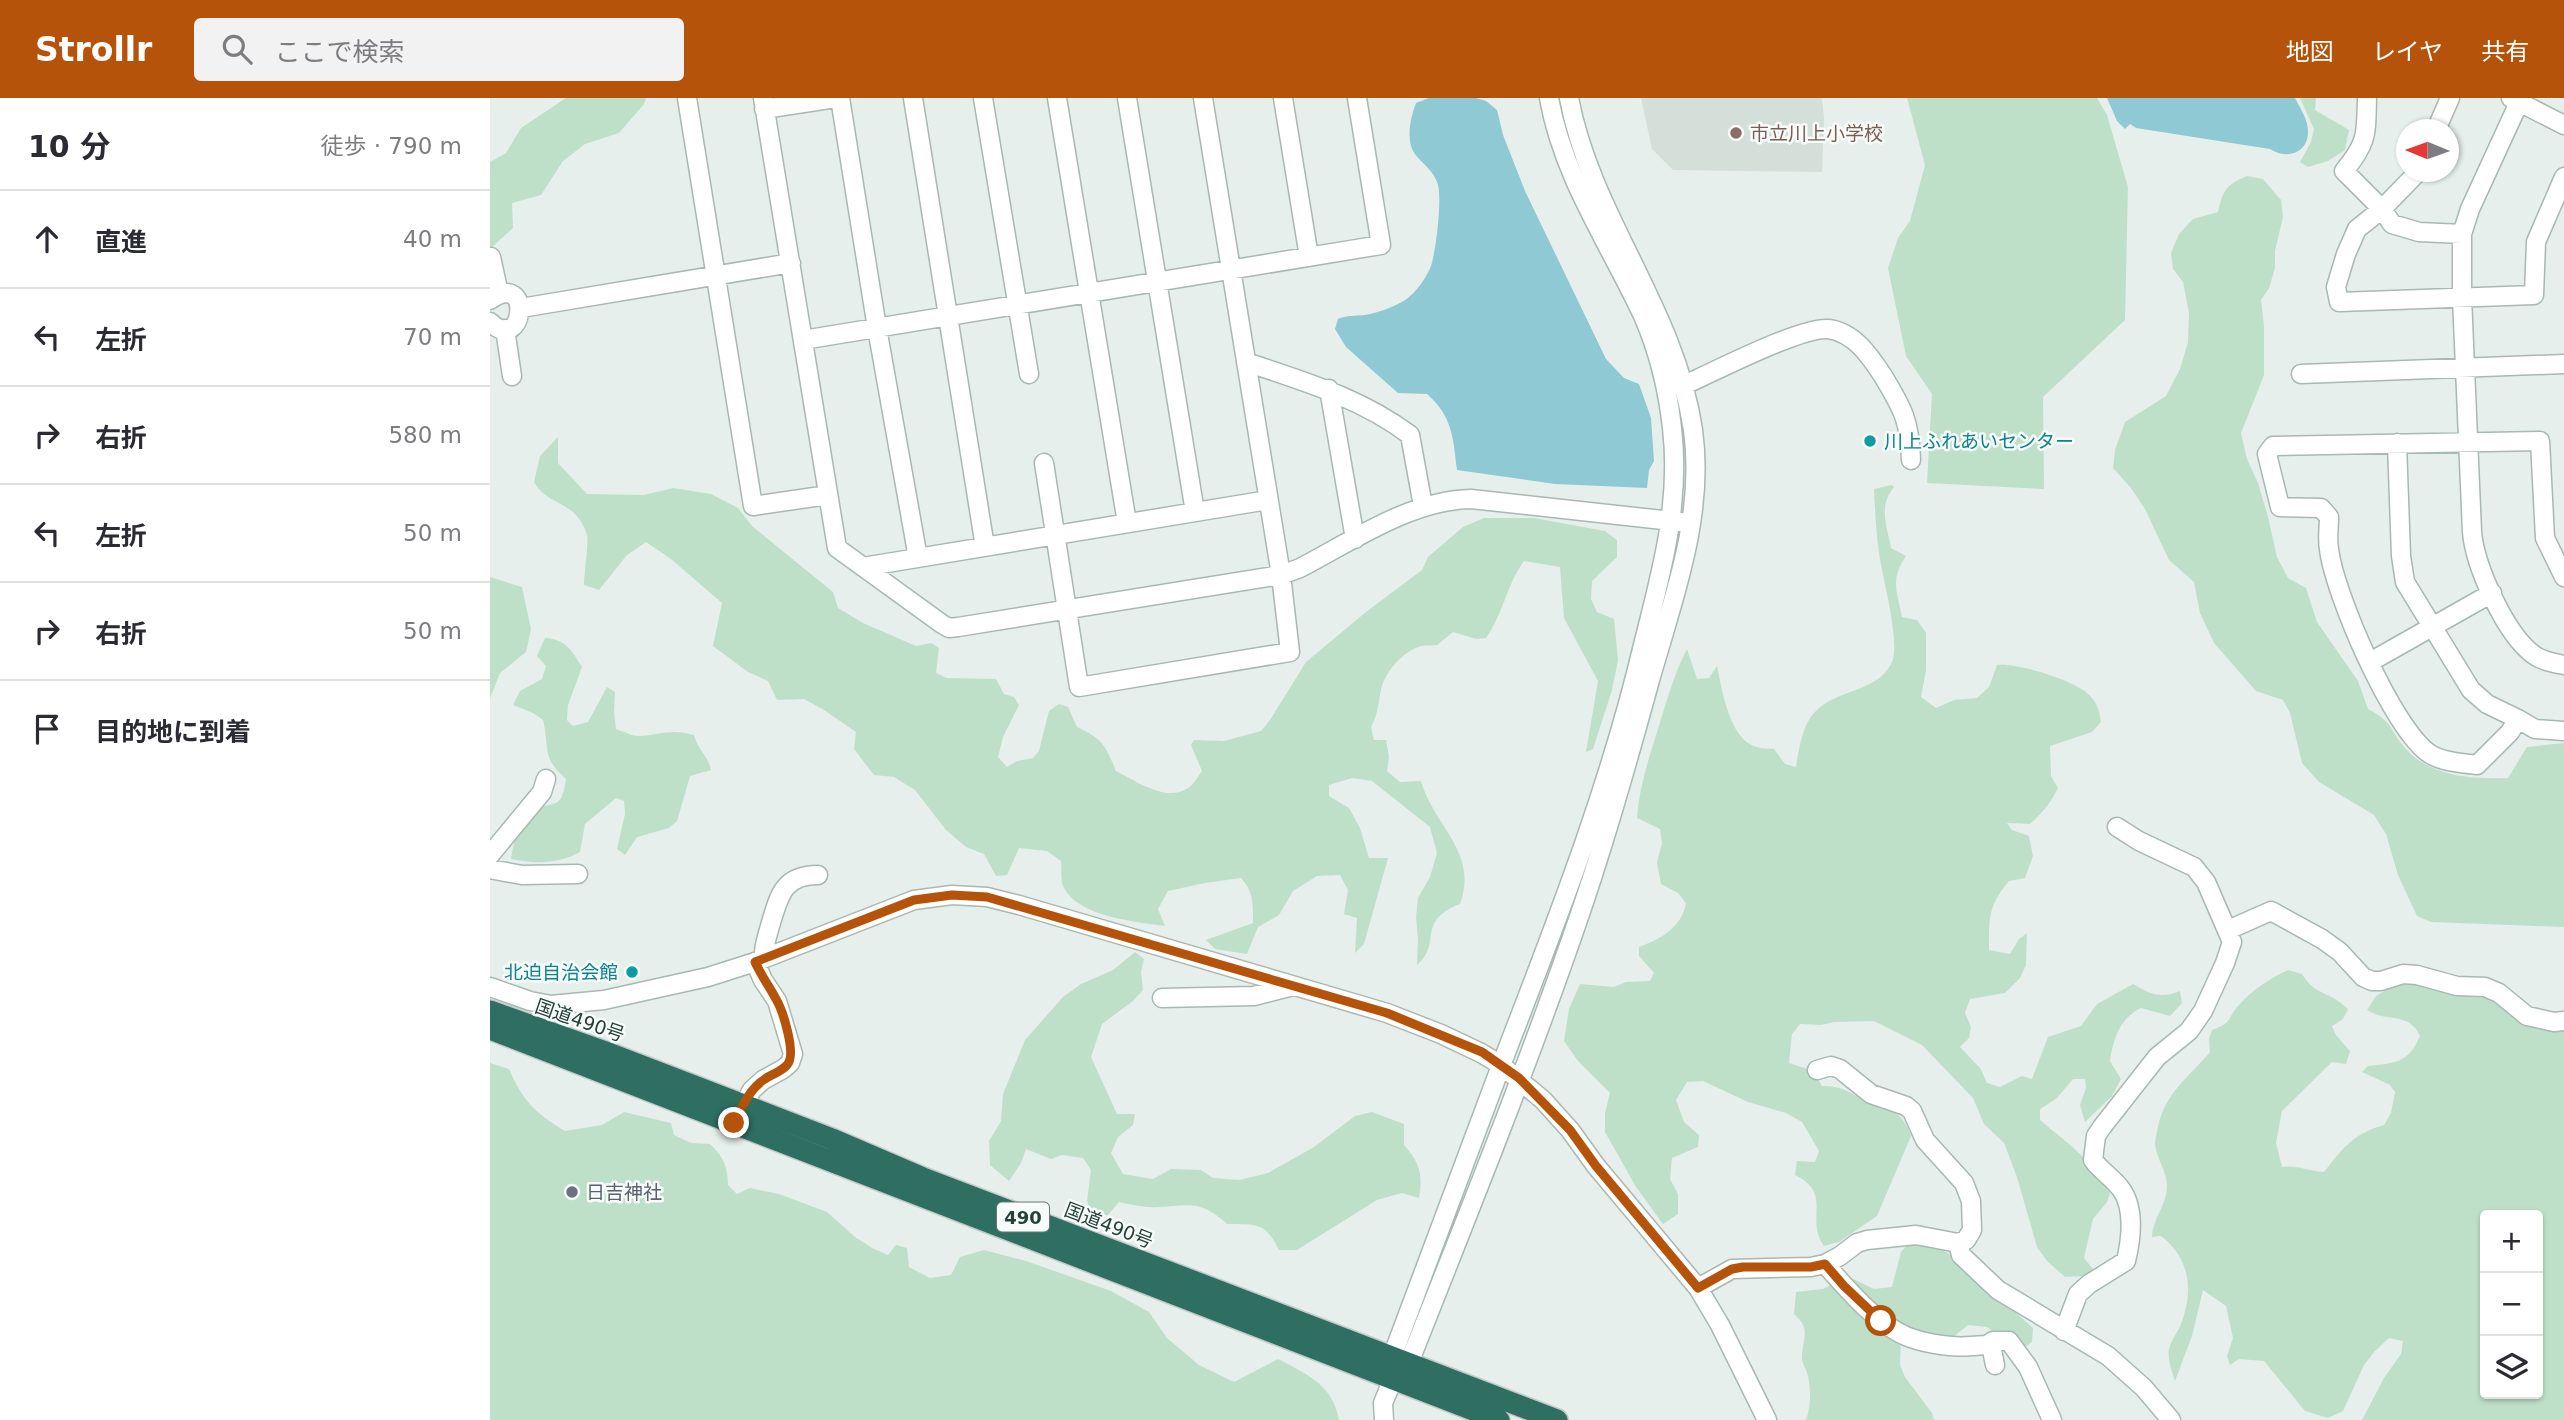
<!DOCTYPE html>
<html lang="ja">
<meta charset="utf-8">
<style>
body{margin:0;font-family:"DejaVu Sans","Noto Sans JP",sans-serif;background:#f2f2f3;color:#2b2b33}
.controls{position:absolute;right:21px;bottom:21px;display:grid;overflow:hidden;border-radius:7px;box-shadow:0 2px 5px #0004}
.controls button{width:63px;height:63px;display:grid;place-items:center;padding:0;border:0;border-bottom:2px solid #e1e1e2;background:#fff;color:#2b2b33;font:35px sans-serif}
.compass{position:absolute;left:1906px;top:21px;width:63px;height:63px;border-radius:50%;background:#fff;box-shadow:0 2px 5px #0004;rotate:271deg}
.stop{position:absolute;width:21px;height:21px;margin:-16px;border:5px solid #b45309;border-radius:50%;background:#fff}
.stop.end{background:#b45309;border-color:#fff;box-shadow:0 2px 7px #0008}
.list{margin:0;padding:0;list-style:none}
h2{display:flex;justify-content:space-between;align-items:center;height:91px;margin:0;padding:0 28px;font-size:30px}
h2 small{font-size:23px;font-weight:400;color:#7c7c81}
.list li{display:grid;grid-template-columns:46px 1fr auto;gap:21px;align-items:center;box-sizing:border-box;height:98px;padding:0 28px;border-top:2px solid #e1e1e2}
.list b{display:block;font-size:26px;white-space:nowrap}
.list em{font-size:23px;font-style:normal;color:#7c7c81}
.icon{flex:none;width:38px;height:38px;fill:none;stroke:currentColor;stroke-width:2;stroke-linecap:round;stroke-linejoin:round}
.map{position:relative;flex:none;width:2074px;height:1322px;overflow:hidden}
header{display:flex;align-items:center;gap:42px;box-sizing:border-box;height:98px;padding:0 35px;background:#b45309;color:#fff}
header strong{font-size:33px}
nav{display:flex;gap:38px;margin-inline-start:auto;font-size:24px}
.search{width:490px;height:63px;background:#f2f2f3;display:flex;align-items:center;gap:18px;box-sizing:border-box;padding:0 24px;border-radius:7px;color:#7c7c81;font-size:26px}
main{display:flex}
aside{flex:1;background:#fff}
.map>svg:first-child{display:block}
.built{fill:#d4dfda}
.green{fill:#bfe0c8;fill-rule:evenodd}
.water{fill:#8ec9d4}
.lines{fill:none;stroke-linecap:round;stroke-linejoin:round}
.minor-casing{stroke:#a8b8b2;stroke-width:21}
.highway-casing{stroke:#c2cac8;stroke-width:24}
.minor{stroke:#fff;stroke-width:18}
.highway{stroke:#2f6f62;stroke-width:21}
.route{stroke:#b45309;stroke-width:9}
.education-dot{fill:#8d6e63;stroke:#f7fbf9;stroke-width:2.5}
.culture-dot{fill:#0f9aa8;stroke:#f7fbf9;stroke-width:2.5}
.worship-dot{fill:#6b7280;stroke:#f7fbf9;stroke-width:2.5}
.labels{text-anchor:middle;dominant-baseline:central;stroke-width:5;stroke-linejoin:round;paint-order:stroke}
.shield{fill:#f7fbf9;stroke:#637a73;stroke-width:2}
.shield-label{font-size:18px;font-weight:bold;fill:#24423a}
.education-label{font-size:19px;fill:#785e54;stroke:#f7fbf9;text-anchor:start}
.culture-label{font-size:19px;fill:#0d838f;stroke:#f7fbf9;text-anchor:start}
.street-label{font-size:19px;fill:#24423a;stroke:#f7fbf9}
.worship-label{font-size:19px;fill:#5b616d;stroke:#f7fbf9;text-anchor:start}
</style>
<header>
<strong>Strollr</strong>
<div class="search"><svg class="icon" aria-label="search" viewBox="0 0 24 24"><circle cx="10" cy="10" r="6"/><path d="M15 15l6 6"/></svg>ここで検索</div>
<nav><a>地図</a><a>レイヤ</a><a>共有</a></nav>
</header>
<main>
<aside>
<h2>10 分<small>徒歩 · 790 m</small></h2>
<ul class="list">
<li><svg class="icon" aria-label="ahead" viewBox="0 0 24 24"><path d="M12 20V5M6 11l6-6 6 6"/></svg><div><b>直進</b></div><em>40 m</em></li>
<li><svg class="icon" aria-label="left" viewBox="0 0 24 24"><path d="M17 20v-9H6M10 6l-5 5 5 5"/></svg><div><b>左折</b></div><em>70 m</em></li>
<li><svg class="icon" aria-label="right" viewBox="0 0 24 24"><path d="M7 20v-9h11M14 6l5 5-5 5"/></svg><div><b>右折</b></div><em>580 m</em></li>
<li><svg class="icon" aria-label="left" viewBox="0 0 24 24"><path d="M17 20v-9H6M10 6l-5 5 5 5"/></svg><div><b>左折</b></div><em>50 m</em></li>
<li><svg class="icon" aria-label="right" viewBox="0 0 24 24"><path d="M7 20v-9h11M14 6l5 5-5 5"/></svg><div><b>右折</b></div><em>50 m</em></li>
<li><svg class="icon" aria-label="arrive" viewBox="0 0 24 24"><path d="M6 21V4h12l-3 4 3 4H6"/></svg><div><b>目的地に到着</b></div></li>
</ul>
</aside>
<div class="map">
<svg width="2074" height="1322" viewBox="0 0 2074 1322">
<rect width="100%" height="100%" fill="#e6efeb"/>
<!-- built -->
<path class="built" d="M 1151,0 L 1332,0 L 1334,20 L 1332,74 L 1183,72 L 1162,51 Z"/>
<!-- green -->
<path class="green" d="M 76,0 L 156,0 L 154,6 L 129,35 L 95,46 L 73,63 L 51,97 L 22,105 L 23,130 L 0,151 L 0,64 L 16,55 L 31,30 Z
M 1417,0 L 1607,0 L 1617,17 L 1638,89 L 1635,222 L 1553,299 L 1554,391 L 1437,385 L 1442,296 L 1416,258 L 1398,170 L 1408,140 L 1420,123 L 1435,67 Z
M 1810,0 L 1826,0 L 1825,12 L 1859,32 L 1855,52 L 1838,63 L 1818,69 L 1810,64 L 1821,44 L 1824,31 Z
M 1757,78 L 1773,81 L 1791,102 L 1793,119 L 1785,153 L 1785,170 L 1779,190 L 1771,202 L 1774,228 L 1774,277 L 1751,335 L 1757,361 L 1768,385 L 1778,419 L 1787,459 L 1798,480 L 1816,490 L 1827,524 L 1868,583 L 1878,611 C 1903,624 1899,631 1915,650 C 1941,679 1981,681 2018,680 L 2037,649 L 2074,645 L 2074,829 L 1941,824 L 1927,818 L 1908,777 L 1896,736 L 1884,717 L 1829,684 L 1812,665 L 1800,615 L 1793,602 L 1766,593 L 1724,545 L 1710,515 L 1704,484 L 1679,462 L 1655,411 L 1641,390 L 1623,370 L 1625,352 L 1635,324 L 1676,298 L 1690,271 L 1698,244 L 1699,215 L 1693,184 L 1683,171 L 1681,155 L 1689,136 L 1703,121 L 1728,114 C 1733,92 1736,87 1757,78 Z
M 68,339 L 68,365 L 97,396 L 154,397 L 183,390 L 221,396 L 248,410 L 262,428 L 343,494 L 348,510 L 373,525 L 426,548 L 441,545 L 449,550 L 446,575 L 457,580 L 506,581 L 514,596 L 524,599 L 529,607 L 513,639 L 508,659 L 517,669 L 527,663 L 543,660 L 549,653 L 559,613 L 569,606 L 578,609 L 587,629 C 612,640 616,648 626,673 C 646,683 677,705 698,690 C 704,687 708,678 712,673 L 701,647 L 704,642 L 734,643 L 771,633 L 780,622 L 816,564 L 876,514 L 932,472 L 938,459 L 973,429 L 994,420 L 1044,420 L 1115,433 L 1127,442 L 1127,459 L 1102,483 L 1101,501 L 1107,514 L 1124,521 L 1128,562 L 1122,592 L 1103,651 L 1096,654 L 1108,583 L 1074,520 L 1070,469 L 1034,463 C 1017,486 1013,516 996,540 L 986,541 L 963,534 L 947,547 C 942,548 936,547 931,548 C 913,553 894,575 891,592 C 888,607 888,616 881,629 L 884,642 L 896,642 L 899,659 L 897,673 L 910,684 L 931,683 C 944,729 989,754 970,806 C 925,823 953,846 927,867 L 928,841 L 926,819 L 928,800 L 940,779 L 947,755 L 940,729 L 882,683 L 862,680 L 839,687 L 839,698 L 859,710 L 870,730 L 879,760 L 898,760 L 874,846 L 865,855 L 867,820 L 854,816 L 858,792 L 850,777 L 827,778 L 803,793 L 789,817 L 768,829 L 757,856 L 725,851 L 716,842 L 763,825 C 763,807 764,794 751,780 L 715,785 L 678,793 L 668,811 L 675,828 C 646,824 589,819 574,790 C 570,783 572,770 571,763 L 557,753 L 529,750 L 517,777 L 506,778 L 494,756 L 476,749 L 456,732 L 425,692 L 404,679 L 384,677 L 364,651 L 366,634 L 334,612 L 314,601 L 287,602 L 278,583 L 258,574 L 223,548 L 232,505 L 181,461 L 156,444 L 137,457 L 109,492 L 94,487 C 94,477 99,442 97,437 C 86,401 59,410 44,384 L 50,358 Z
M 1402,387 L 1404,389 C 1388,408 1397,428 1401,450 L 1416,458 C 1400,481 1407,494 1412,519 L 1427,522 L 1436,535 L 1436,572 L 1431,599 L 1446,610 L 1464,602 L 1487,600 L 1499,589 L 1507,567 C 1525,564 1583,582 1597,595 C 1607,603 1609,612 1611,624 L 1602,634 L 1560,648 L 1561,678 L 1568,690 C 1561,705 1552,715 1540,726 L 1517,725 L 1522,732 L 1539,738 L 1543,758 L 1535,780 L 1519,783 C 1498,808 1499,820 1499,852 L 1520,856 L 1529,841 L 1537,835 L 1536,867 L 1530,880 L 1515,895 L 1480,901 L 1475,915 L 1481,929 L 1479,940 L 1470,949 L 1490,970 L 1497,985 L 1510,989 L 1532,978 L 1542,981 L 1558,939 L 1591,928 L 1607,906 L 1643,886 C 1660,896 1671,901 1690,893 L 1692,905 L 1680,918 L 1651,910 C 1630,920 1623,941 1620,963 L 1631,981 L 1622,998 L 1595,1024 L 1590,1007 L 1596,990 L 1595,981 L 1583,981 L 1566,1001 L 1550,1011 L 1550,1022 C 1576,1044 1605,1064 1620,1095 L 1617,1104 L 1603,1121 L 1594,1160 L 1603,1171 L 1595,1178 L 1575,1179 L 1557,1163 L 1547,1149 L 1527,1079 L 1514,1045 L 1494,1026 L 1483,1000 L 1432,947 L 1384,923 L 1344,924 L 1331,927 L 1310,926 L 1302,936 L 1299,965 L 1324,973 L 1332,988 C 1352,987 1362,996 1379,1005 C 1384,1008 1390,1008 1396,1010 C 1408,1013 1418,1027 1421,1038 L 1387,1118 L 1349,1144 L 1334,1148 C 1314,1121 1344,1096 1305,1077 L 1307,1063 L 1325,1064 L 1329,1053 L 1312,1024 L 1296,1015 L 1258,1004 L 1213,983 L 1197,984 L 1186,1002 L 1194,1024 L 1209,1037 L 1208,1049 L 1182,1060 L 1180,1081 L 1188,1096 L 1188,1116 L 1173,1126 L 1146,1089 L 1115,1034 L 1115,1015 L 1120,995 L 1088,963 L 1074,943 L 1079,911 L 1090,886 L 1124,889 L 1136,884 L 1160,883 L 1164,875 L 1149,858 L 1149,849 C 1171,841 1192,829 1196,805 L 1188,795 L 1171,786 L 1167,765 L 1172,745 L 1170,731 L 1147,720 C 1149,691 1158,663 1167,634 C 1176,606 1183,578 1197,551 L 1207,581 L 1219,580 L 1227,568 C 1232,591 1239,642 1267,649 C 1272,651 1279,650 1284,651 L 1295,666 L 1306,669 C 1309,652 1312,627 1325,614 C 1346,591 1386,595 1401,566 C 1412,549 1392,478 1389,455 C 1386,434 1385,412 1384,391 Z
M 0,479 L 32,489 L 41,531 L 36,554 L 10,575 L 0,600 Z
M 55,540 C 76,541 82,553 92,569 L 78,607 L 77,622 L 83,628 L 98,624 L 117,589 L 125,594 L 124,614 L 126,631 C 133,633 141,638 148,638 C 170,637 180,630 204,637 C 208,652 219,659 221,672 L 200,678 L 187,723 L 179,730 L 147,739 L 135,757 L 127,751 L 135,716 L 134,703 L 126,700 L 95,726 L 90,754 C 68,766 45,766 21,761 C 24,742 28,725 45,713 C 66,700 71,714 76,681 C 51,659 60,651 53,622 L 43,615 L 23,607 L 30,593 L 52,581 L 56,568 L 47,558 Z
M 645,854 L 654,861 L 651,874 L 653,892 L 643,903 L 612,926 L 601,959 L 627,1016 L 645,1016 L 643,1027 L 628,1039 L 621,1055 L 633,1076 L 663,1081 L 681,1071 L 711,1072 L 723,1080 L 749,1082 L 778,1075 L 824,1049 L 865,1018 L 882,1014 L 914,1026 L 914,1047 C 930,1065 933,1076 929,1100 L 912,1095 L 887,1102 L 807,1152 L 789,1152 C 775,1123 766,1127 737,1126 C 712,1102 699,1107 669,1109 C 655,1110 642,1107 629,1104 L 618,1117 L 602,1117 L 597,1103 L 601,1072 L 593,1060 L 572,1057 L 561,1061 L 536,1051 L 531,1065 L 519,1083 L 500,1067 L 499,1043 L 511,1023 L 513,996 L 535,942 L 573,899 L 591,886 L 623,872 Z
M 1798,872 L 1812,876 C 1825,898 1840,893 1858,911 L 1853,921 L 1842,928 L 1846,937 L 1860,953 L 1856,966 L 1842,964 L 1792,1013 L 1786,1045 L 1792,1069 C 1807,1067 1818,1073 1834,1074 C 1854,1049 1863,1036 1894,1027 L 1901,1015 L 1905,994 L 1900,987 L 1872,974 L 1878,968 C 1904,965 1918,966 1930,938 C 1919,913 1897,925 1877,912 L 1886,898 L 1906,886 L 1926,883 L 1996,897 L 2074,927 L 2074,1322 L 1872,1322 L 1894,1280 L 1911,1256 L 1913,1243 L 1899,1240 L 1885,1253 L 1874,1267 L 1853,1313 L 1838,1320 L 1815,1313 L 1774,1263 L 1749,1261 L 1740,1267 L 1737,1258 L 1743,1240 L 1736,1208 L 1713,1192 L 1702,1238 L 1685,1283 C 1682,1273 1677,1261 1679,1251 C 1681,1242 1688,1234 1691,1226 C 1704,1193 1700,1160 1671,1138 L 1662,1139 C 1663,1119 1677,1107 1677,1088 C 1677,1073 1666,1060 1665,1046 C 1665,1041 1667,1034 1668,1029 C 1675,995 1698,980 1720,954 L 1719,941 L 1722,932 C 1745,923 1735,922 1749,907 C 1762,892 1780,880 1798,872 ZM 1995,1117 L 2048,1117 L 2048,1296 L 1995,1296 Z
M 0,965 L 19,971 C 33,1003 45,1015 75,1033 L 112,1027 L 134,1014 L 181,1025 L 184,1037 L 201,1045 L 220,1046 C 233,1058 238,1069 238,1087 L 247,1096 L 260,1090 L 289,1096 L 337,1114 L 365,1139 L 382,1150 L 398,1157 L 406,1147 L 417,1150 L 419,1169 L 440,1180 L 461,1177 L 470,1159 L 494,1152 L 536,1163 L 621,1193 L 659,1214 L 677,1240 L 709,1267 L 744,1284 L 788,1261 C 817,1276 843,1287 849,1322 L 0,1322 Z
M 1418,1146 L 1443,1148 L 1458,1155 L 1543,1230 L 1542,1244 L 1534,1250 L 1507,1238 L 1497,1229 L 1478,1227 L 1463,1239 L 1442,1238 L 1411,1241 L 1410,1267 L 1415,1279 L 1442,1315 L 1444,1322 L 1316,1322 C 1321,1308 1321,1293 1318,1278 C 1317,1273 1313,1267 1312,1262 C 1311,1242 1323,1232 1304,1216 L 1306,1194 L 1333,1191 L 1357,1178 L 1384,1191 L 1402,1189 L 1411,1154 Z"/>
<!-- water -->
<path class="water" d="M 939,0 L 986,0 L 996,3 L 1007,12 L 1013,37 L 1035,93 L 1116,261 L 1134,280 L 1149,286 L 1161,320 L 1164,363 L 1159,372 L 1157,390 L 1065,386 L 967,372 C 963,340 963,319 937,296 L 908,295 L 856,249 L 845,231 L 848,221 C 859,216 869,219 880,216 C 890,214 906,208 915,202 C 925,196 937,179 941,168 C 946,153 952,102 948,87 C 944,71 930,65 923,53 C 916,39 921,18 926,5 Z
M 1617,0 L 1805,0 C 1809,8 1815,17 1817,26 C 1823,52 1800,64 1780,51 L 1646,30 L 1640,26 L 1635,31 L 1627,23 Z"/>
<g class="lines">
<!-- minor casing -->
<g class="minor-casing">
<path id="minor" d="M 197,0 L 263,408 L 338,397
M 273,0 L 347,450 L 452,526 L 459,530 L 468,529 L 791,477 L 810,470 C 862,443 921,402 981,401 L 1191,424
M 350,0 L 387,230 L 428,460
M 423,0 L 495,449
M 493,0 L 539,276
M 567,0 L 637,425
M 637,0 L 705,414
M 793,0 L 819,159
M 1877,0 C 1876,36 1878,44 1854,73 L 1892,111 L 1902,126 L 1929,134 L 1972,136
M 2021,0 L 2074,27
M 2031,0 L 1980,111 L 1972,136 L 1972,199 L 1982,434 C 1985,468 2015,536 2044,557 C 2052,563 2064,565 2074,567
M 274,11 L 346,0
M 1946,32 L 1960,0
M 1928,74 L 1892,111 L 1867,131 L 1856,156 L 1846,189 L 1849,204 L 2044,197 L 2046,144 L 2074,79
M 1,159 L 9,196
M 0,202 C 44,171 34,258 0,224
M 31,210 L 301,165
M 15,231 L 22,278
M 313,242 L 891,147 L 867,0
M 756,264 C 813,283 871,300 920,337 L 933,408
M 1811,276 L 2074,266
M 1194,287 C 1224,274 1310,229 1338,231 C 1364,234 1380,258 1393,278 C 1413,311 1420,324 1421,362
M 839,291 L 865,441
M 1907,345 L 1911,458 L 1915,484 L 1981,592 L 1997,606 L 2028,621 L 2020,634 L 1987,667 C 1972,665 1952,664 1940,656 C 1903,632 1844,495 1839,451 C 1837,441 1839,430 1839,419 L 1831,410 L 1790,409 L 1777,356 L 1783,348 L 2050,343 L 2055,440 L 2074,479
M 554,365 L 589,589 L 800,554 L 791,477 L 713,0
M 373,469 L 778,402
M 1880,564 L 2002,495
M 2028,621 L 2045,631 L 2074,633
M 0,757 L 52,694 L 56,681
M 0,771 L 32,777 L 88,776
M 1738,832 L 1781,813 L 1832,841 L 1850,854 L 1873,879 L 1882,883 L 1891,883 L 1913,876 L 1927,877 L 1967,888 L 1995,889 L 2009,895 L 2037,918 L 2064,924 L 2074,923
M 274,860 C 273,848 277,840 280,828 C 289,799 292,777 328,777
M 0,889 L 40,903 L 61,907 L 114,902 L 218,879 L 265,864 L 424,802 L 462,797 L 497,799 L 529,807 L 897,915 L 951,936 L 991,955 L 1011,967 L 1053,1002 L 1080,1032 L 1106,1068 L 1208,1190 L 1230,1227 L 1277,1322
M 672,900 L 764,898 L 803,888
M 247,1018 L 262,992 L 273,982 L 293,971 L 300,965 L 303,956 L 287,903 L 273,882 L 265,864
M 1468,1145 L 1471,1157 L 1508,1192 L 1618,1258 L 1654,1290 L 1681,1322
M 1335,1166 C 1357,1191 1389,1229 1421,1240 C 1438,1246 1464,1250 1481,1248 C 1487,1248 1491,1247 1497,1247 L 1502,1252 L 1505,1267
M 1208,1190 L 1242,1171 L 1321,1169 L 1335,1166 L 1350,1158 L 1367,1145 L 1377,1142 L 1426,1137 L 1468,1145 L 1476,1142 L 1482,1132 L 1481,1103 L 1474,1085 L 1435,1042 L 1422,1013 L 1416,1008 L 1381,996 L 1350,971 L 1341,968 L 1327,972
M 1574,1233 L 1588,1196 L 1599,1186 L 1636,1163 C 1641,1142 1645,1110 1631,1091 C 1623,1080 1611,1073 1603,1062 L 1606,1038 L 1612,1029 L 1667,959 L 1699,933 L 1713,913 L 1735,865 L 1742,844 L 1716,784 L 1704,769 L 1649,743 L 1627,729
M 1497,1247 L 1503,1243 L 1519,1243 L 1538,1269 L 1562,1322
M 910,1274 L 919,1265 C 978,1116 1039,965 1091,813 C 1117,737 1139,659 1160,582 C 1183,501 1215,418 1203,332 C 1185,210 1101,118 1079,0
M 894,1322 L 893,1305 L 903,1281 L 902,1259 C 939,1161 975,1063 1012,965 C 1065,827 1119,691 1153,547 C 1171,476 1191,405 1182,330 C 1178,293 1169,255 1154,220 C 1121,148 1073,80 1059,0"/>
</g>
<!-- highway casing -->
<g class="highway-casing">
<path id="highway" d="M 0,913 L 121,956 L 342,1041 L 433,1080 L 1067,1322
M 0,931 L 1009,1322"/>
</g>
<!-- minor -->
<use href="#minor" class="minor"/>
<!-- highway -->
<use href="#highway" class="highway"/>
</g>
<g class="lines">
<!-- route -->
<path class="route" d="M 244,1025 C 252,1009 259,991 275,981 C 282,976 291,974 297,967 C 307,957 293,913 286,901 C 279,888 271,877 265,864 L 424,802 L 462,797 L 497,799 L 897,915 L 992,954 L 1029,980 L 1080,1032 L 1106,1068 L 1208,1190 L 1242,1171 L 1253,1169 L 1321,1169 L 1335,1166 L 1354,1188 L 1391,1223"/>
</g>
<!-- markers -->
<circle class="education-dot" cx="1246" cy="35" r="7"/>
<g class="culture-dot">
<circle cx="1380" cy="343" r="7"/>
<circle cx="142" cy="874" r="7"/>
</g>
<circle class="worship-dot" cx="82" cy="1094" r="7"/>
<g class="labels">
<!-- shield labels -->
<rect class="shield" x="507" y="1104.5" width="52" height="29" rx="5"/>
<g class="shield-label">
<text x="533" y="1119">490</text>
</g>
<!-- education labels -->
<g class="education-label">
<text x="1260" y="35">市立川上小学校</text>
</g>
<!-- culture labels -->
<g class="culture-label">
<text x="1394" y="343">川上ふれあいセンター</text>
<text x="128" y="874" text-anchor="end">北迫自治会館</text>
</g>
<!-- street labels -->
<g class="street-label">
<text transform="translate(90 922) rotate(19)">国道490号</text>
<text transform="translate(619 1127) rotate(21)">国道490号</text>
</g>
<!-- worship labels -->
<g class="worship-label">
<text x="96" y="1094">日吉神社</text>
</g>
</g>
</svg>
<div class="controls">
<button>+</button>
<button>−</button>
<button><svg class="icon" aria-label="layers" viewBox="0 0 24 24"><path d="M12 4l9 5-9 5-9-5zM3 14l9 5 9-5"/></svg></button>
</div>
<svg class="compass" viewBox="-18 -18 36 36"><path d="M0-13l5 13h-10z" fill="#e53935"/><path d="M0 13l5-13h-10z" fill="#7c7c81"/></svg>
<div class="stop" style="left:1391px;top:1223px"></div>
<div class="stop end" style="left:244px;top:1025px"></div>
</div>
</main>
